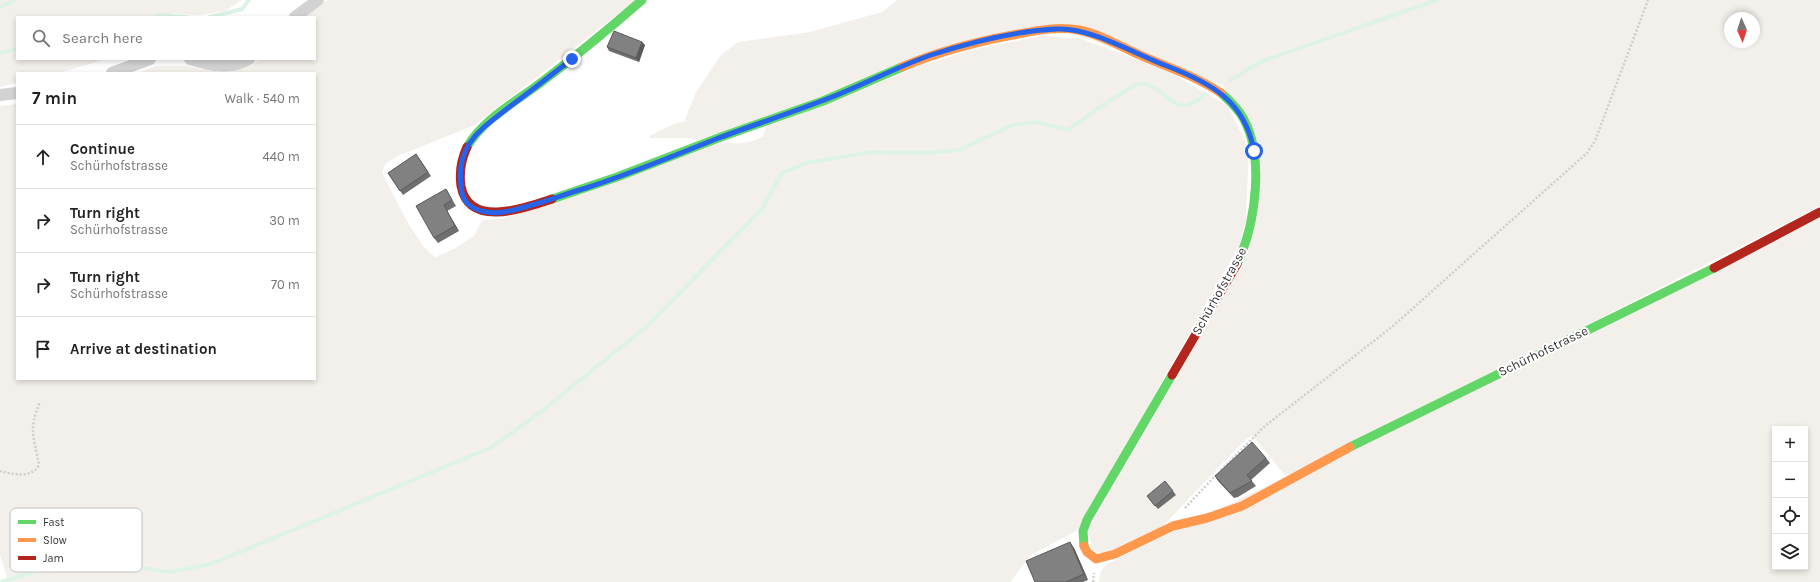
<!DOCTYPE html>
<meta charset="utf-8">
<style>
body{margin:0;font-family:Karla,sans-serif;background:#f2f2f2;color:#222}
.controls{position:absolute;right:12px;bottom:12px;display:grid;overflow:hidden;border-radius:0px;box-shadow:0 2px 6px #0003}
.controls button{width:36px;height:36px;display:grid;place-items:center;padding:0;border:0;border-bottom:1px solid #e0e0e0;background:#fff;color:#222;font:20px sans-serif}
.compass{position:absolute;left:1724px;top:12px;width:36px;height:36px;border-radius:50%;background:#fff;box-shadow:0 2px 6px #0003;rotate:177deg}
.stop{position:absolute;width:12px;height:12px;margin:-9px;border:3px solid #2563eb;border-radius:50%;background:#fff}
.stop.end{background:#2563eb;border-color:#fff;box-shadow:0 1px 4px #0008}
.list{margin:0;padding:0;list-style:none}
h2{display:flex;justify-content:space-between;align-items:center;height:52px;margin:0;padding:0 16px;font-size:17px}
h2 small{font-size:13px;font-weight:400;color:#767676}
.list li{display:grid;grid-template-columns:26px 1fr auto;gap:12px;align-items:center;box-sizing:border-box;height:64px;padding:0 16px;border-top:1px solid #e0e0e0}
.list b{display:block;font-size:15px;white-space:nowrap}
.list p{margin:0;font-size:13px;white-space:nowrap;color:#767676}
.list em{font-size:13px;font-style:normal;color:#767676}
.icon{flex:none;width:22px;height:22px;fill:none;stroke:currentColor;stroke-width:2;stroke-linecap:round;stroke-linejoin:round}
.map{position:relative;flex:none;width:1820px;height:582px;overflow:hidden}
.search{position:absolute;background:#fff;box-shadow:0 2px 6px #0003;left:16px;top:16px;width:300px;height:44px;display:flex;align-items:center;gap:10px;box-sizing:border-box;padding:0 14px;border-radius:0px;color:#767676;font-size:15px}
.panel{position:absolute;background:#fff;box-shadow:0 2px 6px #0003;left:16px;top:72px;width:300px;height:308px;border-radius:0px}
.map>svg:first-child{display:block}
.green{fill:#f3efeb;fill-rule:evenodd}
.lines{fill:none;stroke-linecap:round;stroke-linejoin:round}
.stream{stroke:#ddf3e6;stroke-width:4}
.path{stroke:#cfcfcf;stroke-width:2.5;stroke-dasharray:2 2;stroke-linecap:butt}
.street{stroke:#d2d2d2;stroke-width:12}
.fast{stroke:#63d668;stroke-width:9}
.slow{stroke:#ff974d;stroke-width:9}
.jam{stroke:#b3261e;stroke-width:9}
.wall{fill:#6f6f6f}
.shaded-wall{fill:#5a5a5a}
.building{fill:#818181;stroke:#5a5a5a}
.route{stroke:#2563eb;stroke-width:5}
.labels{text-anchor:middle;dominant-baseline:central;stroke-width:4;stroke-linejoin:round;paint-order:stroke}
.street-label{font-size:13px;fill:#333;stroke:#fff}
.key{fill:#fff;stroke:#c2c2c2;stroke-width:1}
.key-label{font-size:11px;fill:#333}
</style>
<div class="map">
<svg width="1820" height="582" viewBox="0 0 1820 582">
<rect width="100%" height="100%" fill="#fff"/>
<!-- green -->
<path class="green" d="M 0,0 L 242,0 L 225,11 L 198,15 L 172,13 L 169,17 L 17,17 L 17,59 L 106,59 L 59,73 L 17,73 L 17,83 L 0,87 Z
M 328,0 L 636,0 L 475,125 L 398,156 L 386,163 L 382,172 C 392,191 419,251 436,257 L 454,249 L 474,236 L 482,220 L 502,219 L 721,143 C 736,143 750,145 763,136 L 766,127 L 955,53 L 1042,36 L 1082,39 L 1170,72 L 1228,106 L 1249,149 L 1245,235 L 1078,530 L 1031,555 L 1010,582 L 3,582 L 7,577 L 0,555 L 0,106 L 17,104 L 17,379 L 315,379 L 315,73 L 137,73 L 156,66 L 187,66 L 201,69 L 234,69 L 252,65 L 260,59 L 315,59 L 315,17 L 302,17 Z
M 897,0 L 1820,0 L 1820,206 L 1287,478 L 1252,435 L 1243,442 L 1162,527 L 1105,554 L 1093,551 L 1088,531 L 1229,286 L 1260,164 L 1223,85 L 1046,25 L 698,140 L 688,138 L 649,138 L 651,135 L 676,123 L 684,122 L 696,92 L 721,55 L 738,42 L 810,32 L 882,12 ZM 1730,18 L 1754,18 L 1754,42 L 1730,42 Z
M 1820,215 L 1820,582 L 1099,582 L 1101,571 L 1107,564 ZM 1775,429 L 1805,429 L 1805,567 L 1775,567 Z"/>
<g class="lines">
<!-- stream -->
<path class="stream" d="M 0,7 L 15,0
M 155,17 L 163,15 L 187,17
M 210,17 L 242,9 L 249,0
M 0,53 L 17,49
M 1231,80 L 1260,62 L 1437,0
M 0,582 L 78,559 L 169,572 L 211,564 L 490,448 L 541,412 L 647,326 L 762,209 L 782,173 L 806,163 L 872,152 L 925,153 L 959,150 L 1013,125 L 1037,122 L 1068,130 C 1082,120 1128,85 1141,84 C 1161,82 1171,112 1190,104 C 1196,102 1201,97 1206,94"/>
<!-- path -->
<path class="path" d="M 1221,470 L 1265,426 L 1393,326 L 1587,153 L 1595,141 L 1648,0
M 0,471 C 12,474 32,479 39,465 C 34,436 28,431 40,402
M 1185,508 L 1216,475
M 1093,582 L 1094,573"/>
<!-- street -->
<path class="street" d="M 295,17 L 318,0
M 190,59 C 209,65 231,70 249,59
M 112,73 L 150,59
M 0,95 L 17,93"/>
<!-- fast -->
<path class="fast" d="M 1221,93 C 1228,99 1234,105 1240,113 C 1266,151 1256,224 1237,264
M 467,147 C 483,119 517,101 543,81 C 577,55 610,28 642,0
M 552,199 L 617,177 L 721,137 L 823,101 L 902,67
M 1350,447 L 1714,268
M 1084,546 L 1083,531 L 1087,520 L 1172,375"/>
<!-- slow -->
<path class="slow" d="M 902,67 C 937,52 975,42 1013,35 C 1035,31 1056,26 1079,30 C 1104,35 1126,50 1149,59 C 1174,69 1198,78 1221,93
M 1084,546 L 1087,552 L 1096,559 L 1115,554 L 1173,526 L 1207,518 L 1242,506 L 1350,447"/>
<!-- jam -->
<path class="jam" d="M 467,147 C 461,160 459,172 461,186 C 469,229 525,208 552,199
M 1714,268 L 1820,212
M 1172,375 L 1237,264"/>
</g>
<!-- wall -->
<path class="wall" d="M 642,42 L 645,45 L 639,62 L 609,51 L 607,47 Z
M 416,154 L 431,176 L 403,195 L 388,173 Z
M 446,189 L 456,206 L 447,211 L 459,231 L 438,243 L 434,238 Z
M 1266,458 L 1270,463 L 1251,480 L 1256,486 L 1238,497 L 1234,498 L 1218,481 L 1215,476 Z
M 1173,491 L 1176,495 L 1158,509 L 1150,500 Z
M 1074,548 L 1088,580 L 1083,582 L 1035,582 Z"/>
<!-- shaded-wall -->
<path class="shaded-wall" d="M 642,42 L 645,45 L 639,62 L 636,58 Z
M 444,205 L 447,211 L 459,231 L 455,226 Z
M 1070,542 L 1074,548 L 1088,580 L 1084,574 Z"/>
<!-- building -->
<path class="building" d="M 614,31 L 642,42 L 636,58 L 607,47 Z
M 416,154 L 428,172 L 400,191 L 388,173 Z
M 446,189 L 452,200 L 444,205 L 455,226 L 434,238 L 416,206 Z
M 1252,442 L 1266,458 L 1247,475 L 1252,481 L 1234,491 L 1230,493 L 1215,476 Z
M 1165,481 L 1173,491 L 1155,506 L 1147,496 Z
M 1070,542 L 1084,574 L 1066,582 L 1035,582 L 1026,561 Z"/>
<g class="lines">
<!-- route -->
<path class="route" d="M 572,59 C 551,75 530,92 508,108 C 494,119 479,129 469,144 C 461,157 459,170 461,185 C 461,191 463,200 468,204 C 477,212 492,214 504,212 C 531,207 559,196 586,188 C 630,174 673,156 716,139 C 756,124 797,111 837,95 C 869,82 899,66 931,55 C 971,42 1015,31 1057,29 C 1090,27 1135,54 1167,66 C 1211,83 1245,101 1254,151"/>
</g>
<g class="labels">
<!-- street labels -->
<g class="street-label">
<text transform="translate(1219 291) rotate(-61)">Schürhofstrasse</text>
<text transform="translate(1543 351) rotate(-26)">Schürhofstrasse</text>
</g>
</g>
<!-- legend -->
<rect x="10" y="508" width="132" height="64" rx="6" class="key"/>
<rect x="18" y="520" width="18" height="4" fill="#63d668"/>
<rect x="18" y="538" width="18" height="4" fill="#ff974d"/>
<rect x="18" y="556" width="18" height="4" fill="#b3261e"/>
<g class="key-label">
<text x="43" y="526">Fast</text>
<text x="43" y="544">Slow</text>
<text x="43" y="562">Jam</text>
</g>
</svg>
<div class="controls">
<button>+</button>
<button>−</button>
<button><svg class="icon" aria-label="locate" viewBox="0 0 24 24"><circle cx="12" cy="12" r="6"/><path d="M12 2v4M12 18v4M2 12h4M18 12h4"/></svg></button>
<button><svg class="icon" aria-label="layers" viewBox="0 0 24 24"><path d="M12 4l9 5-9 5-9-5zM3 14l9 5 9-5"/></svg></button>
</div>
<svg class="compass" viewBox="-18 -18 36 36"><path d="M0-13l5 13h-10z" fill="#e53935"/><path d="M0 13l5-13h-10z" fill="#767676"/></svg>
<div class="stop" style="left:1254px;top:151px"></div>
<div class="stop end" style="left:572px;top:59px"></div>
<div class="search"><svg class="icon" aria-label="search" viewBox="0 0 24 24"><circle cx="10" cy="10" r="6"/><path d="M15 15l6 6"/></svg>Search here</div>
<section class="panel">
<h2>7 min<small>Walk · 540 m</small></h2>
<ul class="list">
<li><svg class="icon" aria-label="ahead" viewBox="0 0 24 24"><path d="M12 20V5M6 11l6-6 6 6"/></svg><div><b>Continue</b><p>Schürhofstrasse</p></div><em>440 m</em></li>
<li><svg class="icon" aria-label="right" viewBox="0 0 24 24"><path d="M7 20v-9h11M14 6l5 5-5 5"/></svg><div><b>Turn right</b><p>Schürhofstrasse</p></div><em>30 m</em></li>
<li><svg class="icon" aria-label="right" viewBox="0 0 24 24"><path d="M7 20v-9h11M14 6l5 5-5 5"/></svg><div><b>Turn right</b><p>Schürhofstrasse</p></div><em>70 m</em></li>
<li><svg class="icon" aria-label="arrive" viewBox="0 0 24 24"><path d="M6 21V4h12l-3 4 3 4H6"/></svg><div><b>Arrive at destination</b></div></li>
</ul>
</section>
</div>
